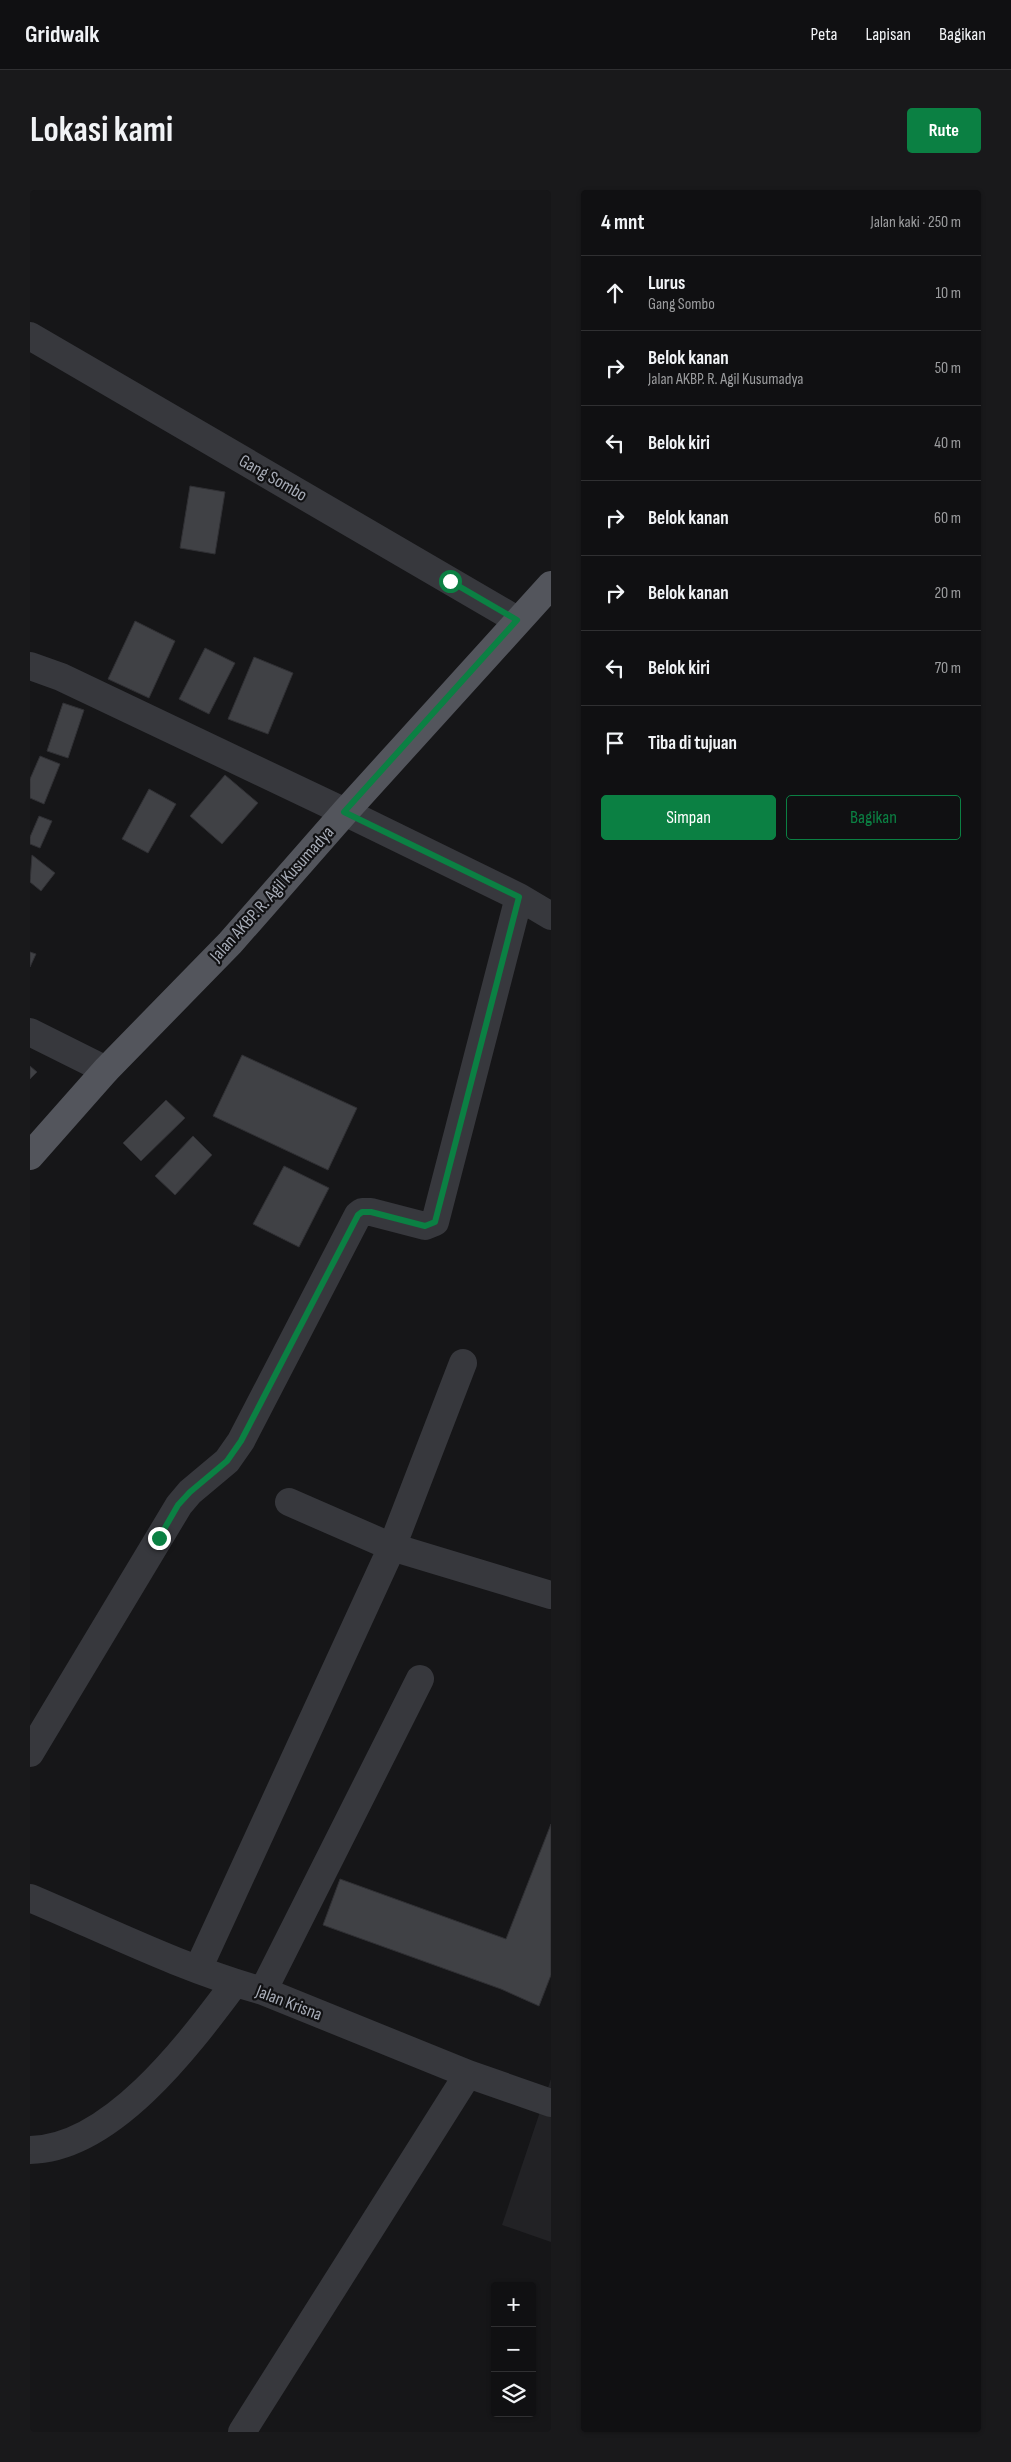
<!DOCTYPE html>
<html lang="id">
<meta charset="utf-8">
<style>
body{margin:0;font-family:"Sofia Sans Condensed",sans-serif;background:#19191b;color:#f1f3f6}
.controls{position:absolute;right:15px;bottom:15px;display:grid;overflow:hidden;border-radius:5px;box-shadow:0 1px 4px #0004}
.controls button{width:45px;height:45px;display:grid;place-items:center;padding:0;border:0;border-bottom:1px solid #303032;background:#101012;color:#f1f3f6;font:25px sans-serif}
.stop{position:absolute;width:15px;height:15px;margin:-11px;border:4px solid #0b8043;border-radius:50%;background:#fff}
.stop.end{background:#0b8043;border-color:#fff;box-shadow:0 1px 5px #0008}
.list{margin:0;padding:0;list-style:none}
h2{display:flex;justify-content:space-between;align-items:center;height:65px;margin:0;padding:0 20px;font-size:21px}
h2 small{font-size:16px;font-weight:400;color:#9c9d9f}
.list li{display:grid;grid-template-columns:32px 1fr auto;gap:15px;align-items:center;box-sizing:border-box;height:75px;padding:0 20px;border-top:1px solid #303032}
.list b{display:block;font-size:19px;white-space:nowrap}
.list p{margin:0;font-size:16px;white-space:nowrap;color:#9c9d9f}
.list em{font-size:16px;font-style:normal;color:#9c9d9f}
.actions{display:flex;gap:10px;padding:15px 20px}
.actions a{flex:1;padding:11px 0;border:1px solid #0b8043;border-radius:5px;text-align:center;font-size:18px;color:#0b8043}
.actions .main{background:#0b8043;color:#fff}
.icon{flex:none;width:28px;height:28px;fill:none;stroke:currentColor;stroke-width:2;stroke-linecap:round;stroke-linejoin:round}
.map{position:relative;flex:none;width:521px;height:2242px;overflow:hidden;border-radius:5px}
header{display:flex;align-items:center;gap:30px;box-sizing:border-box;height:70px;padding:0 25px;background:#101012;border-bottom:1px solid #303032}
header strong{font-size:24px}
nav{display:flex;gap:28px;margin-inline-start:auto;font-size:18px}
.intro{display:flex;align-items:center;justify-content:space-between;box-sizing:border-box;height:120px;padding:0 30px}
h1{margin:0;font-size:35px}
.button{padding:12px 22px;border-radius:5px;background:#0b8043;color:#fff;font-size:18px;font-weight:700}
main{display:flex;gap:30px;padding:0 30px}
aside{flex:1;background:#101012;border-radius:5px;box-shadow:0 1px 4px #0004}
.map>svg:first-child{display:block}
.built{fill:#222225}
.building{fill:#404145;stroke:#303034}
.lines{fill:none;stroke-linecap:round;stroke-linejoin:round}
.minor{stroke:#37383d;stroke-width:28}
.major{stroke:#53555c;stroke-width:28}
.route{stroke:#0b8043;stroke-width:6}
.labels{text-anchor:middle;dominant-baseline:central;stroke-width:4.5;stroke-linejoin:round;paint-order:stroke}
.street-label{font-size:18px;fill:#a8adb8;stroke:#111113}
</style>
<header>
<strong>Gridwalk</strong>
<nav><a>Peta</a><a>Lapisan</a><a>Bagikan</a></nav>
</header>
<div class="intro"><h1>Lokasi kami</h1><a class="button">Rute</a></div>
<main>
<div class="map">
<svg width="521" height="2242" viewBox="0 0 521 2242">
<rect width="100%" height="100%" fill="#161618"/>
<!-- built -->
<path class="built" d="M 521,1889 L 521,2052 L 472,2035 Z"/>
<!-- building -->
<path class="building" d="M 160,296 L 195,302 L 185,364 L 150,358 Z
M 105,431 L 145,451 L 119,508 L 78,489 Z
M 175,458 L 205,473 L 179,524 L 149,509 Z
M 224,467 L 263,483 L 238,544 L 198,529 Z
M 33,513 L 54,520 L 38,568 L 17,561 Z
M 10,566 L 30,574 L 14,614 L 0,608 L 0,589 Z
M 195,585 L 228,613 L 192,654 L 160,626 Z
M 119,599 L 146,614 L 118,663 L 92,649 Z
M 9,626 L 22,631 L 10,658 L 0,654 L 0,647 Z
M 2,665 L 25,683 L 11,701 L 0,692 Z
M 0,762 L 6,764 L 0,777 Z
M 212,865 L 327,918 L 298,980 L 183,926 Z
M 0,876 L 7,882 L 0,889 Z
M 136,910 L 155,928 L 111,971 L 93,953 Z
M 163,946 L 182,965 L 145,1005 L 125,986 Z
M 254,976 L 299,998 L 269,1057 L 223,1034 Z
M 521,1634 L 521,1785 L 509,1816 L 471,1799 L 293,1735 L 310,1689 L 476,1749 Z"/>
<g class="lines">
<!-- minor -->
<path class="minor" d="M 0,146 L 487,430
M 0,476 L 31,487 L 315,622 L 489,707 L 521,726
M 0,842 L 76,880
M 259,1312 L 362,1357 L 521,1405
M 0,1563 L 149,1315 L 160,1302 L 197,1271 L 211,1251 L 328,1025 L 332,1022 L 341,1022 L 395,1036 L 405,1032 L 489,707
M 0,1708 C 76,1740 153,1779 233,1801 L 438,1884 L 521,1913
M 168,1779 L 362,1357 L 433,1173
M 233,1801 L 390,1489
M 0,1960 C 82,1959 160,1853 205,1793
M 212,2242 L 438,1884"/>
<!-- major -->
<path class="major" d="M 0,966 L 76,880 L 200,753 L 315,622 L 521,395"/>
</g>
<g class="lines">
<!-- route -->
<path class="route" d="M 129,1348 L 148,1315 L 160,1302 L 197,1271 L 211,1251 L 328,1025 L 332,1022 L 341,1022 L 395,1036 L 405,1032 L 489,707 L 314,622 L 487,430 L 420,391"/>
</g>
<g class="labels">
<!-- street labels -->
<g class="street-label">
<text transform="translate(243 288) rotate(30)">Gang Sombo</text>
<text transform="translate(242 704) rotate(-48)">Jalan AKBP. R. Agil Kusumadya</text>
<text transform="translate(259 1813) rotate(21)">Jalan Krisna</text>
</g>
</g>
</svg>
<div class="controls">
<button>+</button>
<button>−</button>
<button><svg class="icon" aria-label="layers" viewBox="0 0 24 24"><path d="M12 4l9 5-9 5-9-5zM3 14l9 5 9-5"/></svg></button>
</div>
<div class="stop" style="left:420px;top:391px"></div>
<div class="stop end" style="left:129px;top:1348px"></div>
</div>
<aside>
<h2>4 mnt<small>Jalan kaki · 250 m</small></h2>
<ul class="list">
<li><svg class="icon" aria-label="ahead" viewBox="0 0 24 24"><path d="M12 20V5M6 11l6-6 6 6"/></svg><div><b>Lurus</b><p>Gang Sombo</p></div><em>10 m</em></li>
<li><svg class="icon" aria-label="right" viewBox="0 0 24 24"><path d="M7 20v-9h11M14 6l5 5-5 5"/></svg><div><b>Belok kanan</b><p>Jalan AKBP. R. Agil Kusumadya</p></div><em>50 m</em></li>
<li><svg class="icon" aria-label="left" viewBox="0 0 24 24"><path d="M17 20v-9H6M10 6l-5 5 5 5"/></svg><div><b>Belok kiri</b></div><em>40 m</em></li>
<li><svg class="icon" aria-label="right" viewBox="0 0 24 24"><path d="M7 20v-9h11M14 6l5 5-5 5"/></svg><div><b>Belok kanan</b></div><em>60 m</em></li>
<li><svg class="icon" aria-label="right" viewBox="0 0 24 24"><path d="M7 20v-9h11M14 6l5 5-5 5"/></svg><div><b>Belok kanan</b></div><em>20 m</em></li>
<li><svg class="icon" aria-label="left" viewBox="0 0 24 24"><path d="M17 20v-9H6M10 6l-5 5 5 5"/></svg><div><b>Belok kiri</b></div><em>70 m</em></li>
<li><svg class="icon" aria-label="arrive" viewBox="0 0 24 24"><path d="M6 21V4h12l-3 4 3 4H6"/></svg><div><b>Tiba di tujuan</b></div></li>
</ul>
<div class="actions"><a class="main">Simpan</a><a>Bagikan</a></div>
</aside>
</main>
